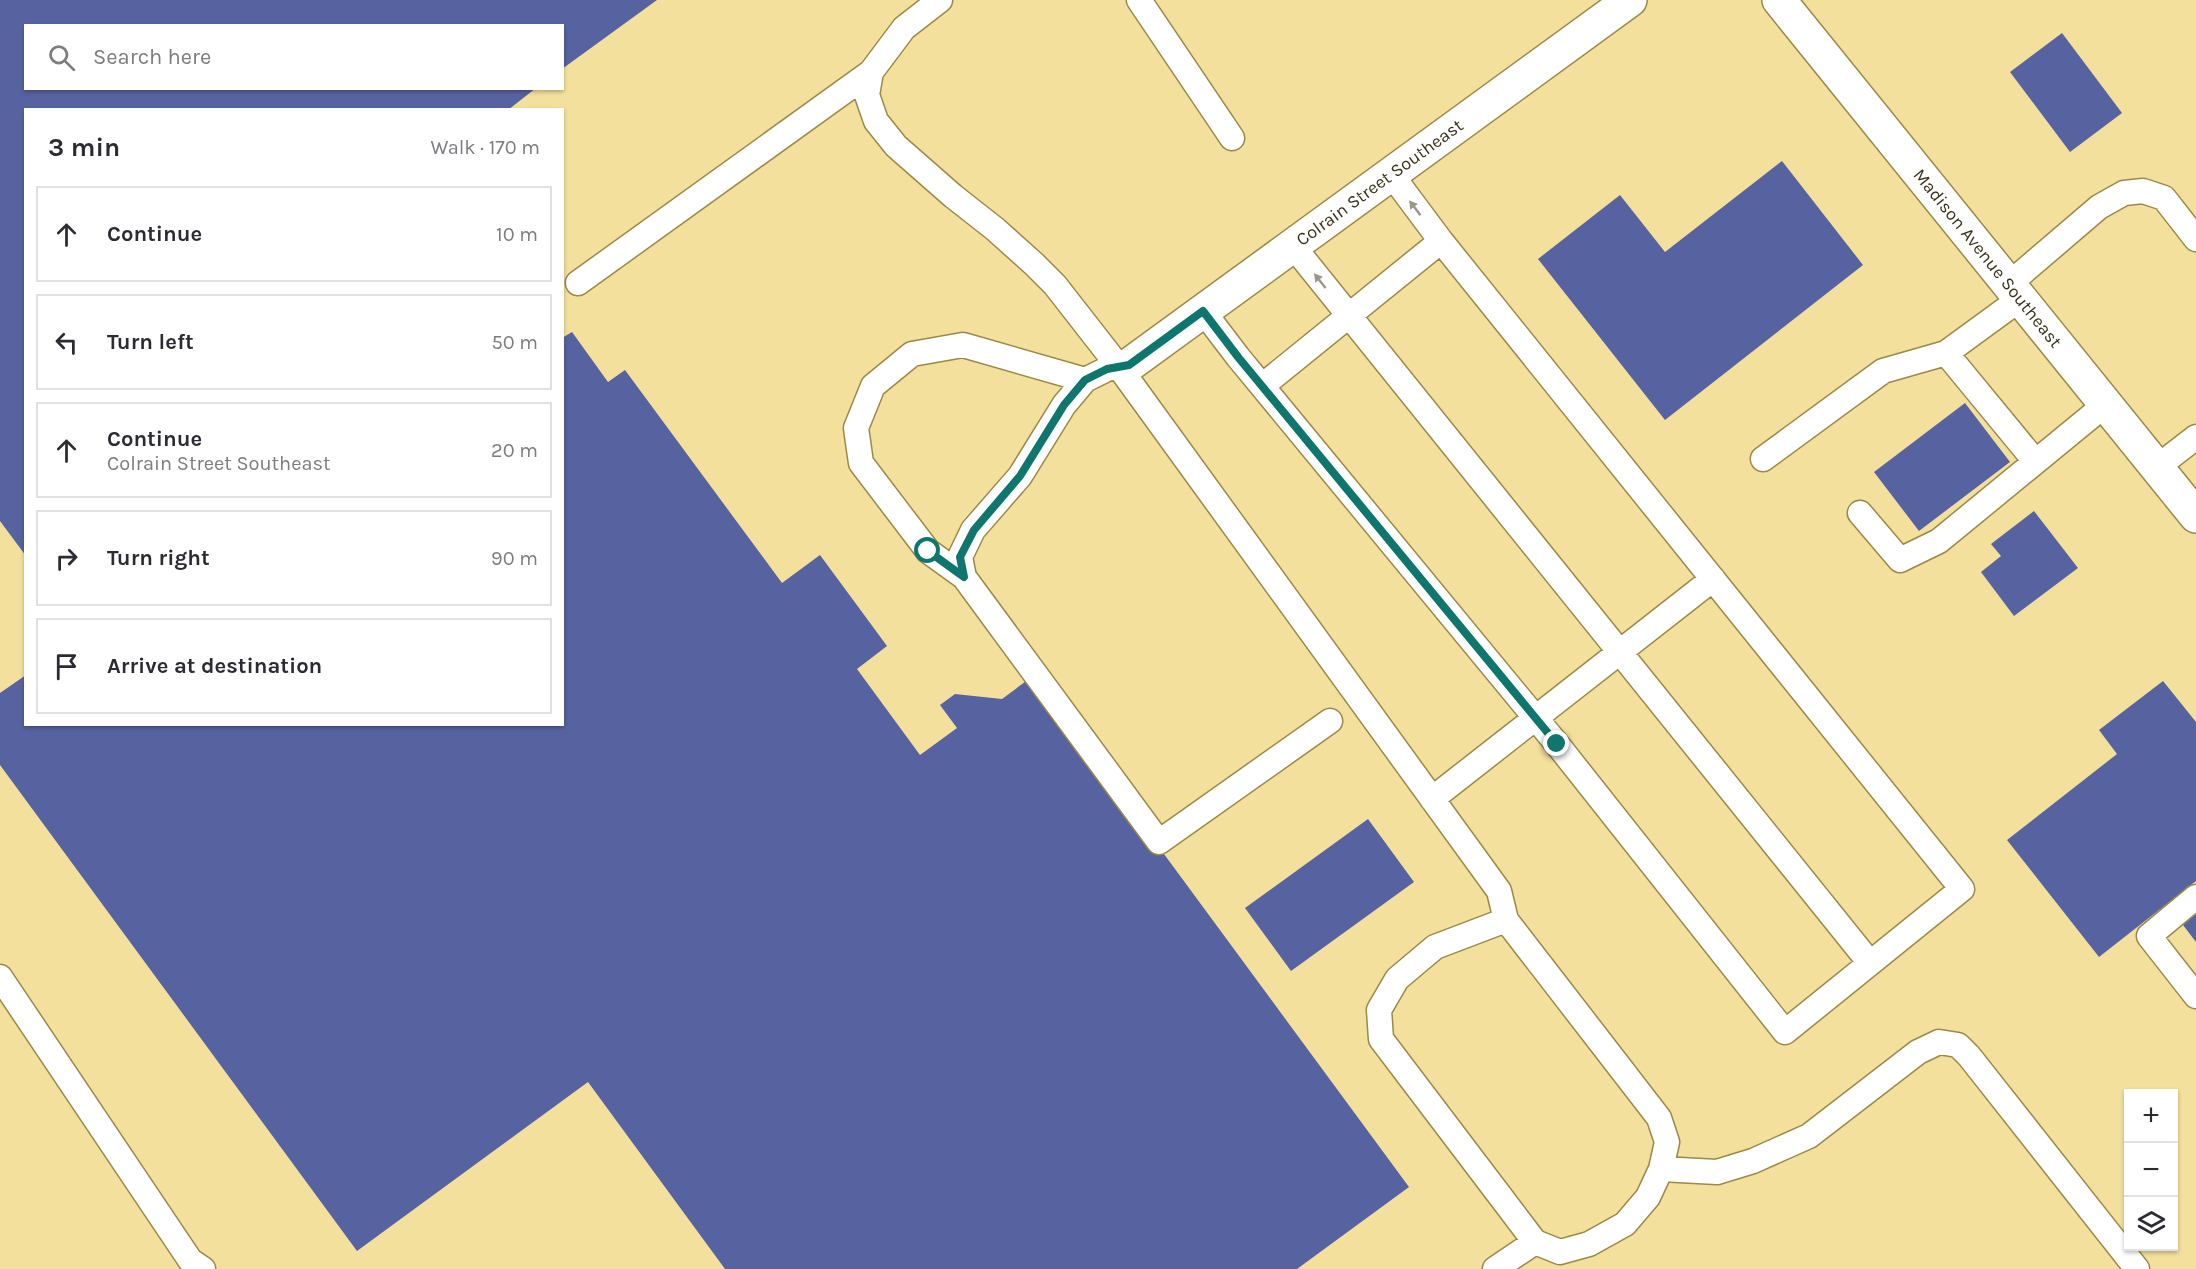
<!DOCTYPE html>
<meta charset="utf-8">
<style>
body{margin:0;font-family:Karla,sans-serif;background:#f7f7f7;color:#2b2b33}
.controls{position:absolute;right:18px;bottom:18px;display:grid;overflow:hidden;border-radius:0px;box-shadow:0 2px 4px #0004}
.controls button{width:54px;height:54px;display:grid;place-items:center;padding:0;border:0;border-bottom:2px solid #e1e1e2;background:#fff;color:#2b2b33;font:30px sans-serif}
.stop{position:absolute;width:18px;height:18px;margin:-14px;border:4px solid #0f766e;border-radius:50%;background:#fff}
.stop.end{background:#0f766e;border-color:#fff;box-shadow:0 2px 6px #0008}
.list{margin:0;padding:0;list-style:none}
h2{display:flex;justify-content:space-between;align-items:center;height:78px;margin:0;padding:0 24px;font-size:26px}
h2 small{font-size:20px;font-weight:400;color:#7c7c81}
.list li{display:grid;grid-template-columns:39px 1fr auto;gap:18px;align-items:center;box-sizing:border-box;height:96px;margin:0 12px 12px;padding:0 12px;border:2px solid #e1e1e2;border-radius:0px}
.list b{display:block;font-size:22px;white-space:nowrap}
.list p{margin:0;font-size:20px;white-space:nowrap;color:#7c7c81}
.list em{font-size:20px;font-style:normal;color:#7c7c81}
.icon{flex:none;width:33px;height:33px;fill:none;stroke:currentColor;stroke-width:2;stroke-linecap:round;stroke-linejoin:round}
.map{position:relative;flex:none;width:2196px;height:1269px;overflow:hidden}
.search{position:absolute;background:#fff;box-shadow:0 2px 4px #0004;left:24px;top:24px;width:540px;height:66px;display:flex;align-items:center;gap:15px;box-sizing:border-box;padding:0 21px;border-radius:0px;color:#7c7c81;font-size:22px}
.panel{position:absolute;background:#fff;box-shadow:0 2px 4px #0004;left:24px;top:108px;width:540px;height:618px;border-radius:0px}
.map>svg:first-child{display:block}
.building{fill:#5763a0}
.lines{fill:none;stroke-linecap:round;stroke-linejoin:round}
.lane-casing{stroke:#9b8949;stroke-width:27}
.street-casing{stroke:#9b8949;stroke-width:36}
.secondary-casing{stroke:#9b8949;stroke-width:36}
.lane{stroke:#fff;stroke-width:24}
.street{stroke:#fff;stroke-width:33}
.secondary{stroke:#fff;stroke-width:33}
.oneway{fill:#9c988b}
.route{stroke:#0f766e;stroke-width:8}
.labels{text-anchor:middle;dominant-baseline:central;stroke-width:6;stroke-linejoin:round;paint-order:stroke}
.street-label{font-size:18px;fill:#3a3217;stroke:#fcedb8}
</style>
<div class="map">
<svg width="2196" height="1269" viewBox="0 0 2196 1269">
<rect width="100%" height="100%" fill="#f3e09d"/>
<!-- building -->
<path class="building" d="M 0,0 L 657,0 L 562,69 L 562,26 L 26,26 L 26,88 L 536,88 L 508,110 L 26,110 L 26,556 L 0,521 Z
M 2062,33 L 2122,113 L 2070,152 L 2010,72 Z
M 1782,161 L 1863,265 L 1665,420 L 1538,259 L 1620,195 L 1665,252 Z
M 572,332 L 608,382 L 625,370 L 782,583 L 820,555 L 887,646 L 857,669 L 920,755 L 957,728 L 940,705 L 955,694 L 1002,699 L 1033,676 L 1409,1187 L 1297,1269 L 725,1269 L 588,1082 L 357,1251 L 0,765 L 0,693 L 26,675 L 26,724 L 562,724 L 562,338 Z
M 1965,403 L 2010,462 L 1919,531 L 1874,472 Z
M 2034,511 L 2078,568 L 2014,616 L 1981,572 L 2001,556 L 1991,544 Z
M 2163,681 L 2196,722 L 2196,881 L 2099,957 L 2007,840 L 2117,754 L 2099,730 Z
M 1368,819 L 1414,882 L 1291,971 L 1245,908 Z
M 2196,914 L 2196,942 L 2183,925 Z"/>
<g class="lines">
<!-- lane casing -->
<g class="lane-casing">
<path id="lane" d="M 940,0 L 904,28 L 871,72 L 867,95 L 876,121 L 896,146 L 953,196 L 995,229 L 1034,264 L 1055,285 L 1119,367 L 1499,891 L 1506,920 L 1659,1118 L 1667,1142 L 1661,1169 L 1648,1197 L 1625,1224 L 1589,1244 L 1560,1252 L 1535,1242 L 1381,1039 L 1379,1010 L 1397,979 L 1435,947 L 1506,920
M 1139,0 L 1232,138
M 1293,246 L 1870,963
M 578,283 L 871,72
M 2009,284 L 2099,207 L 2124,193 L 2143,191 L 2164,198 L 2196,239
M 1203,311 L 1238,357 L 1557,744 L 1785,1032 L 1962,889 L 1441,241 L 1391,174
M 1946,353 L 2035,461
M 1129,365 L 1107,369 L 1085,380 L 1064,405 L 1020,476 L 973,530 L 960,557 L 964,577 L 1159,842 L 1330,721
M 1262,386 L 1441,241
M 1763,459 L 1883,371 L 1946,353 L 2020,299
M 2156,468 L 2196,437
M 1860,513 L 1900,560 L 1939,541 L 2106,404
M 964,577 L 928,551 L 861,463 L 856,428 L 873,386 L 912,354 L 963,345 L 1085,380
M 1432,799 L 1713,579
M 2196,897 L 2149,936 L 2196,996
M 0,977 L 190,1260 L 203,1269
M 1661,1169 L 1717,1172 L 1753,1161 L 1809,1136 L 1918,1052 L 1939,1042 L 1958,1045 L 1969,1056 L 2137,1269
M 1495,1269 L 1535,1242"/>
</g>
<!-- street casing -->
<g class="street-casing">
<g id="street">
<path id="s1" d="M 1129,365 L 1630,0"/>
</g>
</g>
<!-- secondary casing -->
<g class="secondary-casing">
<g id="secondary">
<path id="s2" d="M 1779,0 L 2196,516"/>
</g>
</g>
<!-- lane -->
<use href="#lane" class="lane"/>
<!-- street -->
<use href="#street" class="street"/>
<!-- secondary -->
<use href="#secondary" class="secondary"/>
</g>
<!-- one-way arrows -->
<defs><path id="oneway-solid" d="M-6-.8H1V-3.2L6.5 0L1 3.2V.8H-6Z" transform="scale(1.5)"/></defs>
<g class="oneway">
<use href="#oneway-solid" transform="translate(1415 208) rotate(-127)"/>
<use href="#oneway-solid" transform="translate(1320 281) rotate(-128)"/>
</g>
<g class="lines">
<!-- route -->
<path class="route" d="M 928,551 L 964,577 L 960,557 L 974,530 L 1020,476 L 1064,405 L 1085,380 L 1107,369 L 1129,365 L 1203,311 L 1238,357 L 1557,744"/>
</g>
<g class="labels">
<!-- street labels -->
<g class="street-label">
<text stroke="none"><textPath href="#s1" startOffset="310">Colrain Street Southeast</textPath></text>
<text stroke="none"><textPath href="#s2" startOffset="332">Madison Avenue Southeast</textPath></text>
</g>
</g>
</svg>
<div class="controls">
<button>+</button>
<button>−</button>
<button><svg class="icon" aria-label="layers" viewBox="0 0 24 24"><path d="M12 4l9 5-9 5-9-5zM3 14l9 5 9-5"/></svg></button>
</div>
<div class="stop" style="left:928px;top:551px"></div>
<div class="stop end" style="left:1557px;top:744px"></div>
<div class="search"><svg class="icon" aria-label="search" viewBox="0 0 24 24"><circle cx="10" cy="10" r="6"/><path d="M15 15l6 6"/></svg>Search here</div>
<section class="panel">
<h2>3 min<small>Walk · 170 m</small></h2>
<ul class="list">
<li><svg class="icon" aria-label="ahead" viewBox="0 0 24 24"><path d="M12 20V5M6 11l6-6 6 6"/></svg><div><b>Continue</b></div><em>10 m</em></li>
<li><svg class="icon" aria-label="left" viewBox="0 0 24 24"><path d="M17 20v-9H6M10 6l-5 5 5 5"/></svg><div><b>Turn left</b></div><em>50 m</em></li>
<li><svg class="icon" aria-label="ahead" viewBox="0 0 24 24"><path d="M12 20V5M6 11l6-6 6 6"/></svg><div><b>Continue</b><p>Colrain Street Southeast</p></div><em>20 m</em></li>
<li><svg class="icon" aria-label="right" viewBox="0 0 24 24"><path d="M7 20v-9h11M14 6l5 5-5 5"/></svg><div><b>Turn right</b></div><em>90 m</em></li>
<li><svg class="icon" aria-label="arrive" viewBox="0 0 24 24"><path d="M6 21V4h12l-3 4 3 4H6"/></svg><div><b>Arrive at destination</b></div></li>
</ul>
</section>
</div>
